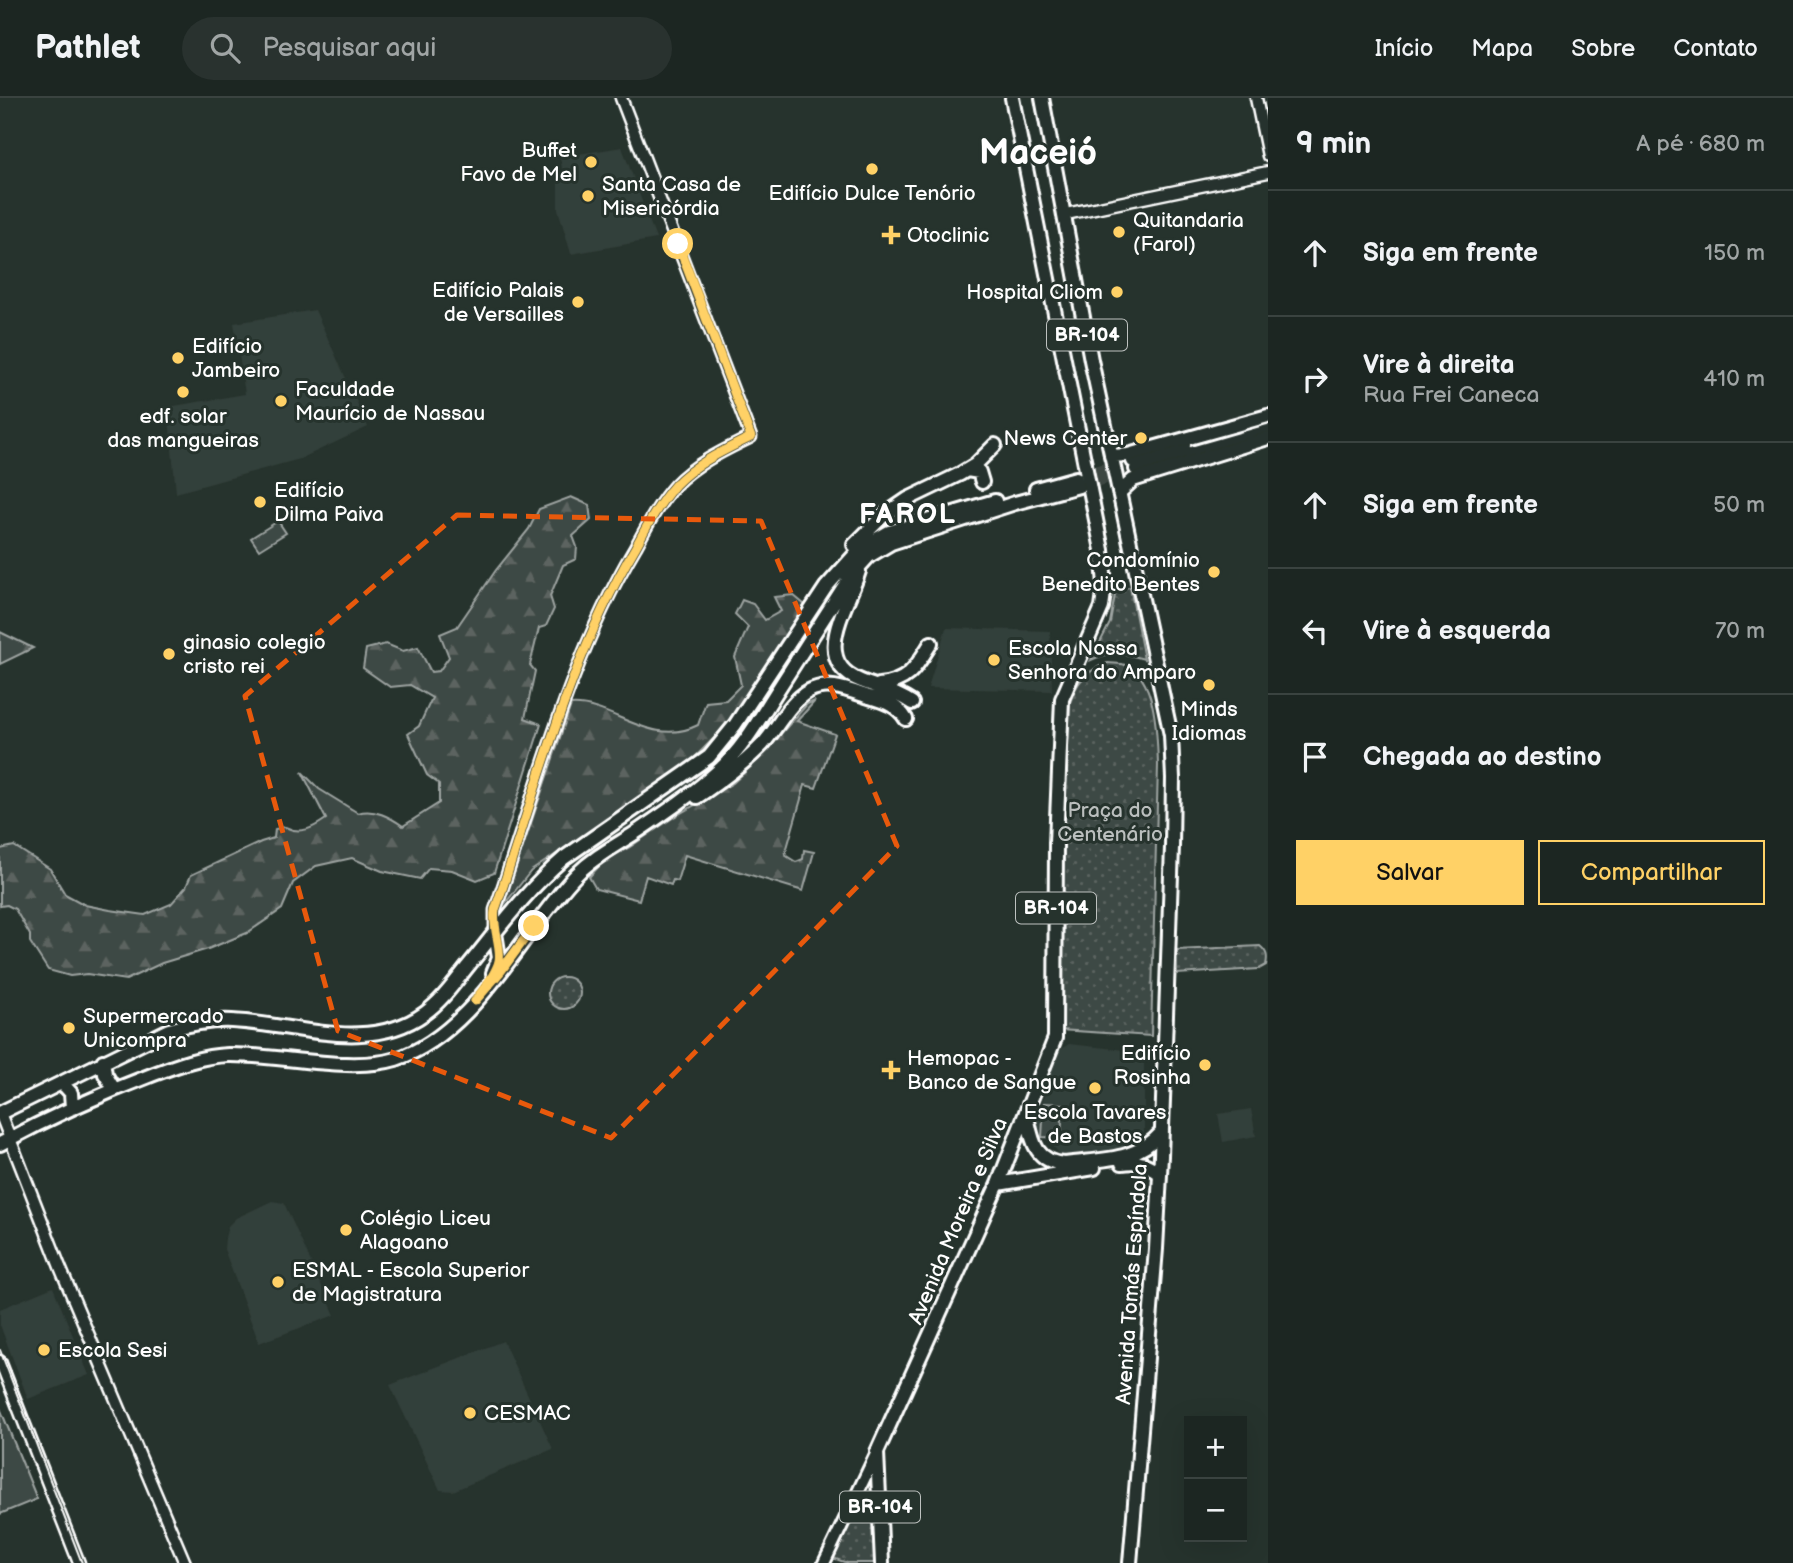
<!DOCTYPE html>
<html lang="pt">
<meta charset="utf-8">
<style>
body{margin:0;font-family:"Balsamiq Sans",sans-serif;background:#29322f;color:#f1f3f6}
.controls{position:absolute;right:21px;bottom:21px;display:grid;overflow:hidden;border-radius:0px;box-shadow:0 7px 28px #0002}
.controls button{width:63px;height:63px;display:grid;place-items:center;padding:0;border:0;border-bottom:2px solid #3a4340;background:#1c2622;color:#f1f3f6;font:35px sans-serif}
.stop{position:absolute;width:21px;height:21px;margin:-16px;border:5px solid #ffd166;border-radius:50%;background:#fff}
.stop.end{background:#ffd166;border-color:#fff;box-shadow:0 2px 7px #0008}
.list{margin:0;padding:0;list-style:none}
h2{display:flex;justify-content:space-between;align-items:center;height:91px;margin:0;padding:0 28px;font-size:30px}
h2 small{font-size:23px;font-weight:400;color:#a0a5a5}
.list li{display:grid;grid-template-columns:46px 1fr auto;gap:21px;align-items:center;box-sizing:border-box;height:126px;padding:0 28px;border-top:2px solid #3a4340}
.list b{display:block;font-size:26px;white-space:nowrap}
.list p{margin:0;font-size:23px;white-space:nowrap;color:#a0a5a5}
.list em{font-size:23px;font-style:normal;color:#a0a5a5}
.actions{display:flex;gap:14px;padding:21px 28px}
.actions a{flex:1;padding:16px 0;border:2px solid #ffd166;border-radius:0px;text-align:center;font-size:24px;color:#ffd166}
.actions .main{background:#ffd166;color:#111}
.icon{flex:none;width:38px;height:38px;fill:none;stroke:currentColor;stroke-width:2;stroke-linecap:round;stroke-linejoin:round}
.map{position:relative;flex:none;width:1268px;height:1465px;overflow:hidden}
header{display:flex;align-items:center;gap:42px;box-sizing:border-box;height:98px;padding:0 35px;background:#1c2622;border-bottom:2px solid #3a4340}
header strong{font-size:33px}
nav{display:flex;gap:38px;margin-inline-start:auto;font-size:24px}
.search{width:490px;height:63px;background:#29322f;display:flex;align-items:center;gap:18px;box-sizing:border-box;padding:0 24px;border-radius:38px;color:#a0a5a5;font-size:26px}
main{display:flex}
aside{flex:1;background:#1c2622}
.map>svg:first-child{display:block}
.built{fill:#333f3a}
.grass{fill:#3e4944;stroke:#9ea4a2;stroke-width:2}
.forest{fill:url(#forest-firs);stroke:#9ea4a2;stroke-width:2}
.park{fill:url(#park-dots);stroke:#9ea4a2;stroke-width:2}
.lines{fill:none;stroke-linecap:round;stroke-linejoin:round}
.primary-tunnel{stroke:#3c4742;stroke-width:12;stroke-dasharray:12 6;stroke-linecap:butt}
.tertiary-casing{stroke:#fff;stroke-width:15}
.secondary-casing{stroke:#fff;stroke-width:16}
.primary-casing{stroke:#fff;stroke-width:18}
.trunk-casing{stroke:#fff;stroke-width:18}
.tertiary{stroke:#26332d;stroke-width:10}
.secondary{stroke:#26332d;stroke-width:10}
.primary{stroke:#26332d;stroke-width:12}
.trunk{stroke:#26332d;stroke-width:12}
.tram{stroke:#fff;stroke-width:2}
.route{stroke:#ffd166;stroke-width:9}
.marked{fill:none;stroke:#e8590c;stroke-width:5;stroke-dasharray:14 9;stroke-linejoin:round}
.poi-dot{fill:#ffd166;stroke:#26332d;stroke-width:2.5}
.labels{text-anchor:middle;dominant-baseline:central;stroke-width:6;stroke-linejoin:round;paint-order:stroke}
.shield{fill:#26332d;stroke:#bec2c0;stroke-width:2}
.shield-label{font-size:19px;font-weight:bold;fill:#fff}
.poi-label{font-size:21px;fill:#fff;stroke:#26332d;text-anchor:start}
.park-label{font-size:21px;fill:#bbbfbe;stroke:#26332d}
.street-label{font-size:21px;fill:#fff;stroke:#26332d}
.district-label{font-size:28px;font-weight:bold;letter-spacing:2px;fill:#fff;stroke:#26332d}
.town-label{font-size:35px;font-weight:bold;fill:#fff;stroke:#26332d}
</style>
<header>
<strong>Pathlet</strong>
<div class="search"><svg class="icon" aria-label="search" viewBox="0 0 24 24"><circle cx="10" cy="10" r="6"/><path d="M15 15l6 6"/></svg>Pesquisar aqui</div>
<nav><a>Início</a><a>Mapa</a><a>Sobre</a><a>Contato</a></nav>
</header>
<main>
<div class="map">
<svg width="1268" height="1465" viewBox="0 0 1268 1465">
<defs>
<pattern id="forest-firs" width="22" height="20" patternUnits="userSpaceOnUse" patternTransform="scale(1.75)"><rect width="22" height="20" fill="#3e4944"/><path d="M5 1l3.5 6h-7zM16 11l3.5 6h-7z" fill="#5b6460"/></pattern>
<pattern id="park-dots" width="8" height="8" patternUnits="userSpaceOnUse" patternTransform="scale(1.75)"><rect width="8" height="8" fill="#3e4944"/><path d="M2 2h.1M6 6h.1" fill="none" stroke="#5b6460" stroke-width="1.8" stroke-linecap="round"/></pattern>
</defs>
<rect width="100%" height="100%" fill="#26332d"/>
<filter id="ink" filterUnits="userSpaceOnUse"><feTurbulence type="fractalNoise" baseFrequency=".0143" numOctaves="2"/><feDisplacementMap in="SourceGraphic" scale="14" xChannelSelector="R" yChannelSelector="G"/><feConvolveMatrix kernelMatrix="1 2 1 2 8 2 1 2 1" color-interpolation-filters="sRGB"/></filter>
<g filter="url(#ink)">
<!-- built -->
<path class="built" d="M 622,49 L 656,141 L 571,156 L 558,111 L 558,84 L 564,82 L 560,59 Z
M 315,212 L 368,329 L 300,361 L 176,395 L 168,309 L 245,296 L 234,225 Z
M 946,530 L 1050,533 L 1052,593 L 928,590 Z
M 1069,946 L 1144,954 L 1144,1042 L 1135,1051 L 1062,1059 L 1035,1026 L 1058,953 Z
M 1251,1011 L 1256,1038 L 1223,1044 L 1218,1016 Z
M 272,1103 L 284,1105 L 335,1217 L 259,1245 L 224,1151 L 225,1140 L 228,1128 L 236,1120 Z
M 53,1189 L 89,1277 L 28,1301 L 0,1227 L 0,1211 Z
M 503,1243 L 553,1351 L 453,1393 L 440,1392 L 390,1287 Z"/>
<!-- grass -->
<path class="grass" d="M 278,423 L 286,435 L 259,452 L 251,440 Z
M 1044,1005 L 1063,1006 L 1061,1040 L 1042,1039 Z
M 0,1310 L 37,1401 L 0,1416 Z"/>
<!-- forest -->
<path class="forest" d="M 571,399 L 589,407 L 591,422 L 573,438 L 577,449 L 576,461 L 563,467 L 550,498 L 554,511 L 546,528 L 539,530 L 530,567 L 535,573 L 525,620 L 541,626 L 494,775 L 477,782 L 452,772 L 429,770 L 420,781 L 382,773 L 352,760 L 316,768 L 293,785 L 282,811 L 247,835 L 208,851 L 162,865 L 126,882 L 87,876 L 70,878 L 48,872 L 30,844 L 30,837 L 15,811 L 7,807 L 0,808 L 0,751 L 14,748 L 50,771 L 65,796 L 85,807 L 110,812 L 145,817 L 171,806 L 186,789 L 191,777 L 261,744 L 274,740 L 275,731 L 285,729 C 301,737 313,730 326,721 L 302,674 L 319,691 L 358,715 C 374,710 390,719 403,728 L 439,705 L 439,686 L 427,677 L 408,636 L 419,628 L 432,600 L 410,587 L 390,589 L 363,570 L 366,551 L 386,546 L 403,553 L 418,549 L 431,574 L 439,573 L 449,559 L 440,536 L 457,529 L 496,472 L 529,431 L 539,411 Z
M 793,497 L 805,507 L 725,629 L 683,671 L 531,773 L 503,808 L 571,607 C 612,604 651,651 698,627 L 706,604 L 726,602 L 741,587 L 735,559 L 748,529 L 735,516 L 742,502 L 753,506 L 765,522 L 781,513 L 774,499 Z
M 0,534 L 33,550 L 0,566 Z
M 815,603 L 797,623 L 835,636 L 816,690 L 805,687 L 785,757 L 796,764 L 803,761 L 804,752 L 814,754 L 803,793 L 685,757 L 677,783 L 673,782 L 671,787 L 646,778 L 639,802 L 596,791 L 589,779 L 604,763 L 630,749 L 674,719 L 733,685 L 759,661 L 807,606 Z"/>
<!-- park -->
<path class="park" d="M 1130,489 L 1144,561 C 1124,555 1110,553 1091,562 L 1110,525 L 1116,491 Z
M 1108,565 C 1113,566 1120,565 1125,567 C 1157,578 1157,639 1158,667 L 1151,938 L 1060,932 L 1063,748 L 1070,605 C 1076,584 1087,572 1108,565 Z
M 1260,848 C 1267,854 1268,858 1266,867 L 1259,871 L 1177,876 L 1177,852 Z
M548 895a16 16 0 1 1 32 0a16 16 0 1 1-32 0Z
M 872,1368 L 877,1465 L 847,1465 L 827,1458 Z"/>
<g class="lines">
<!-- primary-tunnel -->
<path class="primary-tunnel" d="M 1077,379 L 1133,363
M 1079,388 L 1136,371"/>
<!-- tertiary casing -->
<g class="tertiary-casing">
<path id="tertiary" d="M 1256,0 L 1268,58
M 1066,116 L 1268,74
M 495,835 L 495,812 C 537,691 569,561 635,450 C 647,428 659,405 675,387 C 696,365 725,352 751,339 L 621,0
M 0,1015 L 60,1169 L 185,1465
M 0,1263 L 79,1465"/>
</g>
<!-- secondary casing -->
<g class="secondary-casing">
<path id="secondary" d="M 824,1465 L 877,1354"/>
</g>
<!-- primary casing -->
<g class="primary-casing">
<path id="primary" d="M 1133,363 L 1184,347
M 1136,371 L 1268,333
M 967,372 L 979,374 L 982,384
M 1036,391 L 1076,380
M 854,447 L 883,418 L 908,401 L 960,376 L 975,367 L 995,347
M 859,473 C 848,509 809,563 861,583 C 879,590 896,594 912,605
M 879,587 C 909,584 916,569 931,545
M 697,699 C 721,683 743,667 763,646 C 778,629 789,604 809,593 C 827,583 848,592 866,598 C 882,603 897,606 906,621
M 493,875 L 499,860 L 495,835
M 103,963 L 105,976 L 114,991
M 62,985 L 71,995 L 72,1010
M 0,1015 L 169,932 C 190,926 210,922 232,923 C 295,926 369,956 425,915 C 442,903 455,884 468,868 C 499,830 527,792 564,760 L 709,659 L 735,627 L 826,489 L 861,450 L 889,434 L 995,403
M 0,1046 C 50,1019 101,996 154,976 C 178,967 202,958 228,957 C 277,956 350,975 396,961 C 475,936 522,833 577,776 C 594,759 615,748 635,735 C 663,716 693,696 718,673 C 744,650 761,618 779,590 C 803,553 826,516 850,479 L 869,458 L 891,445 L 1015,405 L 1079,388"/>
</g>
<!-- trunk casing -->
<g class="trunk-casing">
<path id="trunk" d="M 1042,0 L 1091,262 L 1171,637 L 1173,680 L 1172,749 L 1161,1058 L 1156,1151 L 1130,1465
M 1111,358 L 1128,357 L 1268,318
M 1119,395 L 1133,382 L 1268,340
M 1026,1014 C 1032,1040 1033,1064 1065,1066 C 1102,1061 1136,1064 1162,1034
M 1122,1065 C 1139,1063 1147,1065 1160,1076
M 998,1086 L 1094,1070
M 882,1465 L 877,1354 L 998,1086 L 1055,940 L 1056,745 L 1062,601 L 1102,509 L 1105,487 L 1102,452 L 1012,0"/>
</g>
<!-- tertiary -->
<use href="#tertiary" class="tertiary"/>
<!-- secondary -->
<use href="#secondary" class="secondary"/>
<!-- primary -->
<use href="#primary" class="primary"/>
<!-- trunk -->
<use href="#trunk" class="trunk"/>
<!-- tram -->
<path class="tram" d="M 0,1252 L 82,1465"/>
</g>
</g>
<g class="lines" filter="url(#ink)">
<!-- route -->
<path class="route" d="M 534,828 L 501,873 L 475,903 C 483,891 496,877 499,863 C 502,848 492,830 495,812 C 537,691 569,561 635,450 C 647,428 659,405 675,387 C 696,365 725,352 751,339 L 678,146"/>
</g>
<!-- marked area -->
<path class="marked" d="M 457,417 L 761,423 L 897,748 L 611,1040 L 338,933 L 245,598 Z"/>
<!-- markers -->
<g class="poi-dot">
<circle cx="591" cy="64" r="7"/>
<circle cx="872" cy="71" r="7"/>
<circle cx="588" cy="98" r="7"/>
<circle cx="1119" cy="134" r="7"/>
<path d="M887.5 126.5h7v7h7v7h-7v7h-7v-7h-7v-7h7z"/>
<circle cx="1117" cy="194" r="7"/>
<circle cx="578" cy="204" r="7"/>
<circle cx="178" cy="260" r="7"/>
<circle cx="183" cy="294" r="7"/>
<circle cx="281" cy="303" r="7"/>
<circle cx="1141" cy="340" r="7"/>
<circle cx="260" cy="404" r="7"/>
<circle cx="1214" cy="474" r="7"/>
<circle cx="169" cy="556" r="7"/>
<circle cx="994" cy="562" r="7"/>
<circle cx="1209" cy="587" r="7"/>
<circle cx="69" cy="930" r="7"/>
<circle cx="1205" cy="967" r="7"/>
<path d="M887.5 961.5h7v7h7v7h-7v7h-7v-7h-7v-7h7z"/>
<circle cx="1095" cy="990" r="7"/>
<circle cx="346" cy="1132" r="7"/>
<circle cx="278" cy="1184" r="7"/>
<circle cx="44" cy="1252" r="7"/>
<circle cx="470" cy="1315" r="7"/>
</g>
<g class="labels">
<!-- shield labels -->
<g class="shield">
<rect x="1047" y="221.5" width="80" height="31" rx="5"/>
<rect x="1016" y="794.5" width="80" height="31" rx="5"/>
<rect x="840" y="1393.5" width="80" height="31" rx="5"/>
</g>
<g class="shield-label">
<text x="1087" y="237">BR-104</text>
<text x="1056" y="810">BR-104</text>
<text x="880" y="1409">BR-104</text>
</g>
<!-- poi labels -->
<g class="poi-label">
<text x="577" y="52" text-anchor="end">Buffet<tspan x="577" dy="24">Favo de Mel</tspan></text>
<text x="602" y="86">Santa Casa de<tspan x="602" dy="24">Misericórdia</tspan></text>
<text x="872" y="95" text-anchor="middle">Edifício Dulce Tenório</text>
<text x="1133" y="122">Quitandaria<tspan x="1133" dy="24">(Farol)</tspan></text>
<text x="907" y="137">Otoclinic</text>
<text x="564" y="192" text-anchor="end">Edifício Palais<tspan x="564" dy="24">de Versailles</tspan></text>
<text x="1103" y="194" text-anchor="end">Hospital Cliom</text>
<text x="192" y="248">Edifício<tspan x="192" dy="24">Jambeiro</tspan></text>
<text x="295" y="291">Faculdade<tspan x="295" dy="24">Maurício de Nassau</tspan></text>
<text x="183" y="318" text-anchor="middle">edf. solar<tspan x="183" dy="24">das mangueiras</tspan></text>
<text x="1127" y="340" text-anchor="end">News Center</text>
<text x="274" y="392">Edifício<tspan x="274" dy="24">Dilma Paiva</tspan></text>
<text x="1200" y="462" text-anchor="end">Condomínio<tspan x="1200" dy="24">Benedito Bentes</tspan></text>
<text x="183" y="544">ginasio colegio<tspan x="183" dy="24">cristo rei</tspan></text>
<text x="1008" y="550">Escola Nossa<tspan x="1008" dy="24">Senhora do Amparo</tspan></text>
<text x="1209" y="611" text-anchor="middle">Minds<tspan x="1209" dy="24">Idiomas</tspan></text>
<text x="83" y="918">Supermercado<tspan x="83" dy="24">Unicompra</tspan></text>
<text x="1191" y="955" text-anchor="end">Edifício<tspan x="1191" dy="24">Rosinha</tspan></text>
<text x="907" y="960">Hemopac -<tspan x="907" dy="24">Banco de Sangue</tspan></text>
<text x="1095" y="1014" text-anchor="middle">Escola Tavares<tspan x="1095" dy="24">de Bastos</tspan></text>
<text x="360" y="1120">Colégio Liceu<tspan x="360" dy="24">Alagoano</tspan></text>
<text x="292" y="1172">ESMAL - Escola Superior<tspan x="292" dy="24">de Magistratura</tspan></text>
<text x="58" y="1252">Escola Sesi</text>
<text x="484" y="1315">CESMAC</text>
</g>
<!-- park labels -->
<g class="park-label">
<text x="1110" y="712">Praça do<tspan x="1110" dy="24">Centenário</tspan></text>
</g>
<!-- street labels -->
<g class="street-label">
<text transform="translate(958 1123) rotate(-67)">Avenida Moreira e Silva</text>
<text transform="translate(1132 1186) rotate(-86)">Avenida Tomás Espíndola</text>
</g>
<!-- district labels -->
<g class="district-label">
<text x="908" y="416">FAROL</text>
</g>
<!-- town labels -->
<g class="town-label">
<text x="1038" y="55">Maceió</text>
</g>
</g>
</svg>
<div class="controls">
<button>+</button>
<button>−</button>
</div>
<div class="stop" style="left:678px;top:146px"></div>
<div class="stop end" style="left:534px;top:828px"></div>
</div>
<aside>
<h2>9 min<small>A pé · 680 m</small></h2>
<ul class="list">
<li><svg class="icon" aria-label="ahead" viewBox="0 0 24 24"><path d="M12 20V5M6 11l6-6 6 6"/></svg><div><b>Siga em frente</b></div><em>150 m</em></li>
<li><svg class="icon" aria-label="right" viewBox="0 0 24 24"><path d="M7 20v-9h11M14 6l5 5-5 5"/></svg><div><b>Vire à direita</b><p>Rua Frei Caneca</p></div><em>410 m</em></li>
<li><svg class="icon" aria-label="ahead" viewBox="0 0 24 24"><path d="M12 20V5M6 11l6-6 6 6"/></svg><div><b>Siga em frente</b></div><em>50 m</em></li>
<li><svg class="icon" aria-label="left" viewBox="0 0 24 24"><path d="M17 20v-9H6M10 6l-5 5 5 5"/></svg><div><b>Vire à esquerda</b></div><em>70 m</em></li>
<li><svg class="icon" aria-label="arrive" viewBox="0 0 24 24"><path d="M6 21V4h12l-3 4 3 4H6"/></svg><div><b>Chegada ao destino</b></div></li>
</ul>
<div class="actions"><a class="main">Salvar</a><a>Compartilhar</a></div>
</aside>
</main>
